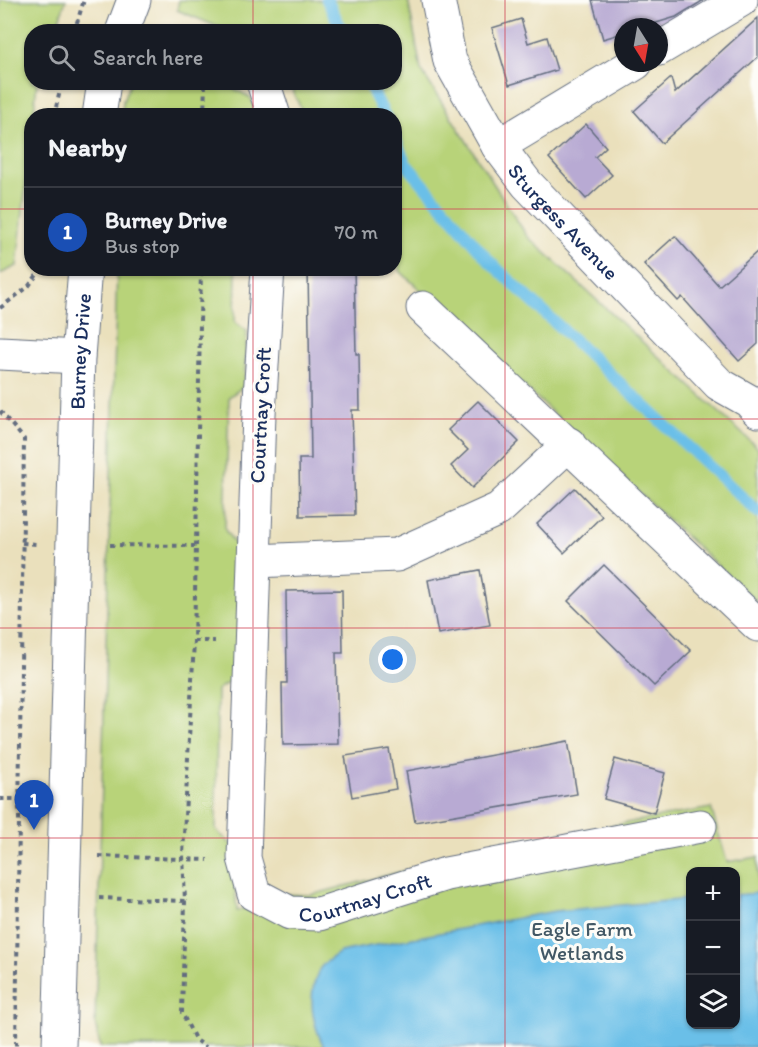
<!DOCTYPE html>
<meta charset="utf-8">
<style>
body{margin:0;font-family:Itim,sans-serif;background:#20242c;color:#f1f3f6}
.controls{position:absolute;right:18px;bottom:18px;display:grid;overflow:hidden;border-radius:12px;box-shadow:0 2px 4px #0004}
.controls button{width:54px;height:54px;display:grid;place-items:center;padding:0;border:0;border-bottom:2px solid #363941;background:#171b24;color:#f1f3f6;font:30px sans-serif}
.compass{position:absolute;left:614px;top:18px;width:54px;height:54px;border-radius:50%;background:#171b24;box-shadow:0 2px 4px #0004;rotate:169deg}
.you{position:absolute;left:393px;top:660px;width:21px;height:21px;margin:-15px;border:4px solid #fff;border-radius:50%;background:#1a73e8;box-shadow:0 0 0 9px #1a73e833}
.badge{display:grid;place-items:center;width:39px;height:39px;border-radius:50%;background:#0b8043;color:#fff;font-size:20px;font-weight:700}
.pin{position:absolute;translate:-50% -50px;filter:drop-shadow(0 2px 3px #0008)}
.pin::after{content:'';position:absolute;top:32px;width:21px;height:18px;background:inherit;clip-path:polygon(0 0,100% 0,50% 100%)}
.list{margin:0;padding:0;list-style:none}
h2{display:flex;justify-content:space-between;align-items:center;height:78px;margin:0;padding:0 24px;font-size:26px}
h2 small{font-size:20px;font-weight:400;color:#9ea1a6}
.list li{display:grid;grid-template-columns:39px 1fr auto;gap:18px;align-items:center;box-sizing:border-box;height:90px;padding:0 24px;border-top:2px solid #363941}
.list b{display:block;font-size:22px;white-space:nowrap}
.list p{margin:0;font-size:20px;white-space:nowrap;color:#9ea1a6}
.list em{font-size:20px;font-style:normal;color:#9ea1a6}
.icon{flex:none;width:33px;height:33px;fill:none;stroke:currentColor;stroke-width:2;stroke-linecap:round;stroke-linejoin:round}
.map{position:relative;flex:none;width:758px;height:1047px;overflow:hidden}
.search{position:absolute;background:#171b24;box-shadow:0 2px 4px #0004;left:24px;top:24px;width:378px;height:66px;display:flex;align-items:center;gap:15px;box-sizing:border-box;padding:0 21px;border-radius:24px;color:#9ea1a6;font-size:22px}
.panel{position:absolute;background:#171b24;box-shadow:0 2px 4px #0004;left:24px;top:108px;width:378px;height:168px;border-radius:24px}
.map>svg:first-child{display:block}
.green{fill:#b8d379;stroke:#6a816c;stroke-width:1.5;fill-rule:evenodd}
.water{fill:#6bbfe8;stroke:#4377a3;stroke-width:1.5}
.lines{fill:none;stroke-linecap:round;stroke-linejoin:round}
.stream{stroke:#6bbfe8;stroke-width:12}
.building{fill:#b8aad3}
.minor-casing{stroke:#636d7f;stroke-width:35}
.path{stroke:#636d7f;stroke-width:4;stroke-dasharray:4.5 4.5;stroke-linecap:butt}
.minor{stroke:#fff;stroke-width:33}
.grid{fill:none;stroke:#d1495b;stroke-width:1.5;stroke-opacity:0.55}
.labels{text-anchor:middle;dominant-baseline:central;stroke-width:6;stroke-linejoin:round;paint-order:stroke}
.street-label{font-size:21px;fill:#1b2f5e;stroke:#fdfcf7}
.park-label{font-size:21px;fill:#425865;stroke:#fdfcf7}
</style>
<div class="map">
<svg width="758" height="1047" viewBox="0 0 758 1047">
<rect width="100%" height="100%" fill="#fdfcf7"/>
<filter id="ink" filterUnits="userSpaceOnUse"><feTurbulence type="fractalNoise" baseFrequency=".0167" numOctaves="2"/><feDisplacementMap in="SourceGraphic" scale="12" xChannelSelector="R" yChannelSelector="G"/><feConvolveMatrix kernelMatrix="1 2 1 2 8 2 1 2 1" color-interpolation-filters="sRGB"/></filter>
<filter id="wash" filterUnits="userSpaceOnUse"><feTurbulence type="fractalNoise" baseFrequency=".008" numOctaves="4" result="noise"/><feDisplacementMap in="SourceGraphic" scale="24" xChannelSelector="R" yChannelSelector="G"/><feGaussianBlur stdDeviation="1.35" result="paint"/><feColorMatrix in="noise" values="0 0 0 0 0 0 0 0 0 0 0 0 0 0 0 0 0 1.4 0 .05"/><feComposite in="paint" operator="in"/></filter>
<g filter="url(#wash)">
<rect width="100%" height="100%" fill="#eae0bc"/>
<!-- green -->
<path class="green" d="M 0,0 L 66,0 L 55,31 L 32,32 L 32,82 L 37,83 L 17,266 L 0,274 Z
M 179,0 L 408,0 L 421,70 L 527,236 L 758,448 L 758,603 L 401,272 L 394,254 L 394,116 L 304,115 L 289,83 L 394,82 L 394,32 L 228,31 L 177,10 Z
M 131,82 L 224,83 L 251,98 L 256,115 L 122,116 L 123,101 Z
M 117,269 L 236,269 L 235,322 L 247,331 L 244,386 L 229,397 L 225,530 L 243,555 L 236,677 L 217,690 L 216,830 L 232,845 L 237,911 L 281,894 L 311,895 L 511,843 L 711,808 L 727,862 L 758,857 L 758,1047 L 100,1047 L 95,1022 ZM 690,872 L 736,872 L 736,1024 L 690,1024 Z"/>
<!-- water -->
<path class="water" d="M 758,893 L 758,1047 L 324,1047 C 312,1023 307,996 319,970 C 322,963 334,957 340,952 L 555,911 L 690,899 L 690,1024 L 736,1024 L 736,895 Z"/>
<g class="lines">
<!-- stream -->
<path class="stream" d="M 327,0 L 343,32
M 368,82 L 385,116
M 394,137 L 406,164 L 490,262 L 758,512"/>
</g>
<g id="blocks">
<!-- building -->
<path class="building" d="M 592,0 L 704,0 L 676,17 L 643,27 L 623,27 L 623,33 L 603,39 Z
M 758,18 L 758,57 L 662,143 L 634,111 L 671,78 L 675,93 Z
M 521,19 L 528,43 L 547,37 L 557,70 L 509,85 L 492,28 Z
M 586,124 L 606,147 L 595,157 L 612,175 L 586,199 L 549,158 Z
M 675,236 L 719,286 L 758,251 L 758,344 L 739,361 L 682,297 L 678,301 L 644,264 Z
M 308,268 L 354,268 L 356,354 L 359,354 L 360,410 L 352,410 L 355,515 L 300,516 L 299,459 L 311,459 Z
M 478,401 L 519,442 L 472,488 L 451,466 L 468,450 L 448,430 Z
M 575,488 L 602,516 L 564,553 L 537,524 Z
M 604,565 L 691,651 L 654,686 L 568,601 Z
M 480,570 L 490,625 L 438,634 L 428,580 Z
M 342,590 L 343,653 L 336,653 L 338,744 L 283,745 L 282,683 L 287,683 L 286,591 Z
M 568,741 L 577,794 L 415,822 L 406,771 Z
M 389,749 L 396,789 L 352,797 L 345,756 Z
M 615,759 L 665,773 L 654,813 L 604,799 Z"/>
</g>
</g>
<g filter="url(#ink)">
<use href="#blocks" fill-opacity="0" stroke="#636d7f" stroke-width="1.5"/>
<g class="lines">
<!-- minor casing -->
<g class="minor-casing">
<g id="minor">
<path id="s1" d="M 438,0 L 450,61 L 498,146 L 527,184 L 719,384 L 749,401 L 758,411"/>
<path d="M 122,32 L 134,0"/>
<path d="M 659,49 L 741,0"/>
<path d="M 263,82 L 274,116"/>
<path d="M 99,116 L 104,82"/>
<path d="M 498,146 L 636,63"/>
<path id="s2" d="M 268,268 L 259,414 L 244,858 L 254,894 L 290,913 L 319,914 L 446,874 L 700,826"/>
<path d="M 423,308 L 758,625"/>
<path d="M 0,353 L 78,357"/>
<path d="M 255,561 L 397,555 L 499,509 L 569,444"/>
<path id="s3" d="M 59,1047 L 78,357 L 85,268"/>
</g>
</g>
<!-- path -->
<path class="path" d="M 74,32 L 84,0
M 54,116 L 62,82
M 204,116 L 205,82
M 0,308 L 28,287 L 42,268
M 0,411 L 24,439 L 16,1047
M 22,543 L 37,544
M 110,545 L 196,546 L 194,641 L 183,855 L 185,901 L 182,1013 L 195,1039 L 206,1047
M 196,546 L 201,268
M 194,641 L 215,641
M 0,799 L 29,799
M 99,856 L 208,860
M 99,898 L 185,901"/>
<!-- minor -->
<use href="#minor" class="minor"/>
</g>
</g>
<!-- grid -->
<path class="grid" d="M 253,0 L 253,32M 505,0 L 505,1047M 253,82 L 253,116M 0,209 L 32,209M 394,209 L 758,209M 253,268 L 253,1047M 0,419 L 758,419M 0,628 L 758,628M 0,838 L 758,838"/>
<g class="labels">
<!-- street labels -->
<g class="street-label">
<text stroke="none"><textPath href="#s1" startOffset="260">Sturgess Avenue</textPath></text>
<text stroke="none"><textPath href="#s3" startOffset="696">Burney Drive</textPath></text>
<text transform="translate(260 415) rotate(-87)">Courtnay Croft</text>
<text stroke="none"><textPath href="#s2" startOffset="746">Courtnay Croft</textPath></text>
</g>
<!-- park labels -->
<g class="park-label">
<text x="582" y="928">Eagle Farm<tspan x="582" dy="24">Wetlands</tspan></text>
</g>
</g>
</svg>
<div class="controls">
<button>+</button>
<button>−</button>
<button><svg class="icon" aria-label="layers" viewBox="0 0 24 24"><path d="M12 4l9 5-9 5-9-5zM3 14l9 5 9-5"/></svg></button>
</div>
<svg class="compass" viewBox="-18 -18 36 36"><path d="M0-13l5 13h-10z" fill="#e53935"/><path d="M0 13l5-13h-10z" fill="#9ea1a6"/></svg>
<div class="you"></div>
<div class="pin badge" style="left:34px;top:830px;background:#1a4fb4">1</div>
<div class="search"><svg class="icon" aria-label="search" viewBox="0 0 24 24"><circle cx="10" cy="10" r="6"/><path d="M15 15l6 6"/></svg>Search here</div>
<section class="panel">
<h2>Nearby<small></small></h2>
<ul class="list">
<li><span class="badge" style="background:#1a4fb4">1</span><div><b>Burney Drive</b><p>Bus stop</p></div><em>70 m</em></li>
</ul>
</section>
</div>
